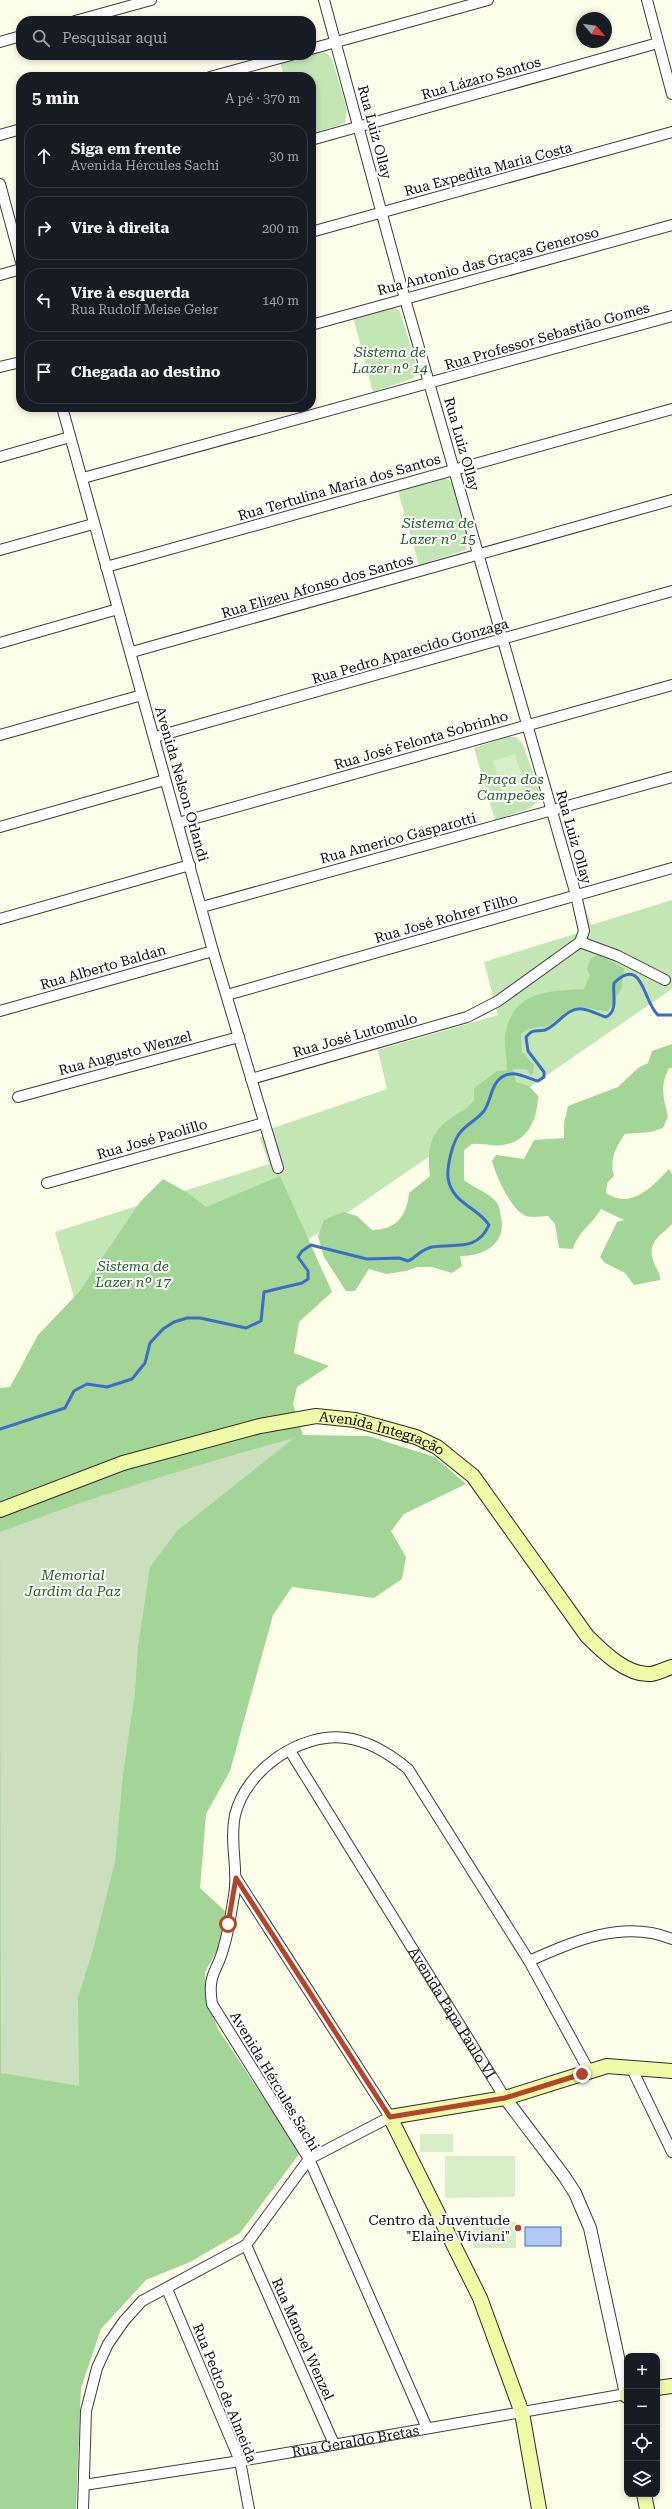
<!DOCTYPE html>
<html lang="pt">
<meta charset="utf-8">
<style>
body{margin:0;font-family:"Roboto Serif",serif;background:#20242c;color:#f1f3f6}
.controls{position:absolute;right:12px;bottom:12px;display:grid;overflow:hidden;border-radius:8px;box-shadow:0 2px 6px #0003}
.controls button{width:36px;height:36px;display:grid;place-items:center;padding:0;border:0;border-bottom:1px solid #363941;background:#171b24;color:#f1f3f6;font:20px sans-serif}
.compass{position:absolute;left:576px;top:12px;width:36px;height:36px;border-radius:50%;background:#171b24;box-shadow:0 2px 6px #0003;rotate:119deg}
.stop{position:absolute;width:12px;height:12px;margin:-9px;border:3px solid #b4442a;border-radius:50%;background:#fff}
.stop.end{background:#b4442a;border-color:#fff;box-shadow:0 1px 4px #0008}
.list{margin:0;padding:0;list-style:none}
h2{display:flex;justify-content:space-between;align-items:center;height:52px;margin:0;padding:0 16px;font-size:17px}
h2 small{font-size:13px;font-weight:400;color:#9ea1a6}
.list li{display:grid;grid-template-columns:26px 1fr auto;gap:12px;align-items:center;box-sizing:border-box;height:64px;margin:0 8px 8px;padding:0 8px;border:1px solid #363941;border-radius:16px}
.list b{display:block;font-size:15px;white-space:nowrap}
.list p{margin:0;font-size:13px;white-space:nowrap;color:#9ea1a6}
.list em{font-size:13px;font-style:normal;color:#9ea1a6}
.icon{flex:none;width:22px;height:22px;fill:none;stroke:currentColor;stroke-width:2;stroke-linecap:round;stroke-linejoin:round}
.map{position:relative;flex:none;width:672px;height:2509px;overflow:hidden}
.search{position:absolute;background:#171b24;box-shadow:0 2px 6px #0003;left:16px;top:16px;width:300px;height:44px;display:flex;align-items:center;gap:10px;box-sizing:border-box;padding:0 14px;border-radius:16px;color:#9ea1a6;font-size:15px}
.panel{position:absolute;background:#171b24;box-shadow:0 2px 6px #0003;left:16px;top:72px;width:300px;height:340px;border-radius:16px}
.map>svg:first-child{display:block}
.green{fill:#c3e6b5}
.forest{fill:#a3d696}
.cemetery{fill:#cbdebd}
.pitch{fill:#d7eec7}
.water{fill:#b1caf3;stroke:#3b6dc7}
.lines{fill:none;stroke-linecap:round;stroke-linejoin:round}
.stream{stroke:#3b6dc7;stroke-width:3}
.minor-casing{stroke:#3e3e3e;stroke-width:12}
.tertiary-casing{stroke:#3e3e3e;stroke-width:14}
.secondary-casing{stroke:#2d2d2d;stroke-width:16}
.minor{stroke:#fff;stroke-width:10}
.tertiary{stroke:#fff;stroke-width:12}
.secondary{stroke:#f0fba7;stroke-width:14}
.route{stroke:#b4442a;stroke-width:5}
.poi-dot{fill:#b4442a;stroke:#fff;stroke-width:1.5}
.labels{text-anchor:middle;dominant-baseline:central;stroke-width:4;stroke-linejoin:round;paint-order:stroke}
.street-label{font-size:14px;fill:#0b0b0b;stroke:#fff}
.park-label{font-size:14px;font-style:italic;fill:#1f5f21;stroke:#fff}
.poi-label{font-size:14px;fill:#0b0b0b;stroke:#fff;text-anchor:end}
</style>
<div class="map">
<svg width="672" height="2509" viewBox="0 0 672 2509">
<rect width="100%" height="100%" fill="#fdfee9"/>
<!-- green -->
<path class="green" d="M 322,52 L 328,54 L 332,59 L 347,109 L 345,123 L 311,134 L 311,77 L 284,77 L 280,62 Z
M 391,307 L 397,309 L 401,314 L 416,364 L 414,378 L 373,392 L 353,317 Z
M 443,478 L 449,480 L 453,485 L 468,536 L 466,550 L 419,565 L 398,491 Z
M 507,737 L 516,737 L 523,744 L 539,792 L 538,800 L 531,808 L 495,820 L 474,748 Z
M 583,900 L 591,925 L 672,900 L 672,989 L 212,1306 L 96,1373 L 55,1232 L 269,1164 L 260,1138 L 273,1128 L 387,1089 L 378,1050 L 498,1015 L 484,962 L 578,933 L 572,902 Z"/>
<!-- forest -->
<path class="forest" d="M 599,955 L 624,968 L 622,987 L 608,1011 C 598,1012 588,1006 578,1007 C 563,1009 557,1024 544,1027 C 534,1028 529,1027 521,1034 L 522,1052 L 534,1065 L 533,1073 L 530,1075 L 527,1069 L 513,1069 L 516,1082 L 529,1086 L 538,1096 C 537,1119 529,1141 503,1145 C 494,1147 482,1143 472,1144 L 464,1150 L 464,1180 C 475,1189 489,1192 497,1203 C 500,1207 500,1213 501,1217 C 507,1244 483,1257 460,1256 L 462,1266 L 452,1273 L 432,1267 L 417,1267 L 406,1271 L 386,1274 L 369,1269 L 355,1291 L 346,1291 L 324,1257 L 318,1236 L 324,1220 L 343,1212 L 357,1216 L 372,1230 C 396,1230 407,1216 409,1193 L 430,1176 C 427,1153 429,1132 450,1119 C 461,1111 465,1111 474,1100 L 474,1088 L 497,1071 L 507,1070 C 507,1058 504,1047 505,1036 C 512,991 547,991 584,989 L 590,975 L 587,969 L 591,958 Z
M 672,1044 L 672,1068 L 669,1068 C 660,1085 663,1098 668,1116 L 663,1128 L 651,1132 L 625,1134 C 616,1146 609,1161 614,1176 L 607,1183 L 606,1193 C 631,1210 652,1187 669,1169 L 672,1174 L 672,1224 C 662,1235 647,1241 653,1260 C 655,1268 660,1271 660,1280 L 634,1285 L 625,1273 L 605,1263 L 600,1257 L 617,1222 L 624,1220 L 601,1209 C 591,1226 579,1230 573,1249 L 559,1248 L 555,1224 L 548,1216 C 542,1216 532,1218 526,1216 C 511,1210 496,1176 492,1161 L 496,1155 L 524,1159 L 534,1140 L 564,1138 L 564,1124 L 568,1106 L 618,1087 L 638,1068 L 648,1063 L 652,1051 Z
M 280,1176 L 332,1292 L 299,1322 L 294,1353 L 329,1366 L 297,1387 L 293,1404 L 303,1435 L 368,1436 L 435,1457 L 466,1484 L 404,1514 L 391,1531 L 406,1557 L 402,1579 L 374,1598 L 292,1587 L 273,1615 L 230,1771 L 206,1814 L 200,1888 L 225,1911 L 219,1947 L 205,1972 L 206,1998 L 218,2029 L 300,2153 L 240,2233 L 190,2262 L 146,2280 L 101,2329 L 81,2388 L 76,2509 L 0,2509 L 0,1388 L 10,1387 L 38,1335 L 79,1292 L 140,1202 L 163,1179 L 188,1193 L 206,1207 Z"/>
<!-- cemetery -->
<path class="cemetery" d="M 294,1438 L 177,1531 L 150,1567 L 138,1647 L 135,1692 L 123,1775 L 115,1862 L 94,1946 L 78,1998 L 79,2086 L 1,2073 L 0,1532 C 96,1496 195,1465 294,1438 Z"/>
<!-- pitch -->
<path class="pitch" d="M 515,754 L 527,793 L 505,800 L 493,761 Z
M 420,2134 L 453,2134 L 453,2152 L 420,2152 Z
M 445,2156 L 515,2156 L 515,2197 L 445,2198 Z
M 473,2222 L 516,2222 L 516,2248 L 473,2248 Z"/>
<!-- water -->
<path class="water" d="M 525,2227 L 561,2227 L 561,2246 L 525,2246 Z"/>
<g class="lines">
<!-- stream -->
<path class="stream" d="M 0,1429 L 65,1408 L 74,1391 L 87,1384 L 107,1387 L 132,1379 L 145,1363 L 150,1343 L 163,1329 L 174,1322 L 187,1318 L 200,1318 L 246,1328 L 261,1321 L 264,1292 L 302,1283 L 308,1279 L 308,1271 L 298,1257 L 302,1251 L 311,1245 L 367,1259 L 399,1258 L 408,1261 C 417,1257 421,1249 432,1247 C 455,1243 477,1252 489,1225 C 478,1207 452,1204 448,1178 C 447,1166 452,1144 459,1134 C 465,1125 477,1120 484,1111 C 491,1101 491,1084 502,1077 C 514,1069 526,1078 538,1081 L 544,1077 L 544,1072 L 528,1051 L 526,1037 C 533,1028 536,1032 545,1030 C 558,1025 567,1007 582,1009 C 591,1010 598,1015 606,1017 C 619,1011 612,993 614,983 C 643,955 643,1002 658,1015 L 672,1015"/>
<!-- minor casing -->
<g class="minor-casing">
<g id="minor">
<path d="M 324,0 L 405,299 L 576,895 L 584,931 L 580,942"/>
<path d="M 647,0 L 672,94"/>
<path d="M 75,21 L 151,0"/>
<path d="M 0,42 L 21,36"/>
<path d="M 311,49 L 488,0"/>
<path d="M 210,77 L 291,55"/>
<path d="M 0,135 L 21,129"/>
<path d="M 311,140 L 658,43"/>
<path d="M 0,184 L 21,262"/>
<path d="M 311,232 L 672,132"/>
<path d="M 0,275 L 21,269"/>
<path d="M 311,325 L 672,225"/>
<path d="M 0,367 L 21,362"/>
<path d="M 62,407 L 213,951 L 278,1168"/>
<path d="M 0,457 L 70,437"/>
<path d="M 83,478 L 672,316"/>
<path d="M 0,550 L 93,524"/>
<path d="M 106,567 L 672,409"/>
<path d="M 0,643 L 118,609"/>
<path d="M 132,652 L 672,500"/>
<path d="M 0,735 L 142,695"/>
<path d="M 155,737 L 672,591"/>
<path d="M 178,823 L 672,685"/>
<path d="M 0,827 L 165,780"/>
<path d="M 202,907 L 672,777"/>
<path d="M 0,919 L 190,865"/>
<path d="M 580,942 L 618,956 L 665,980"/>
<path d="M 227,995 L 672,868"/>
<path d="M 0,1011 L 213,951"/>
<path d="M 251,1079 L 467,1017 L 498,1001 L 580,942"/>
<path d="M 18,1097 L 239,1037"/>
<path d="M 47,1183 L 264,1123"/>
<path id="s1" d="M 290,1751 L 505,2098"/>
<path d="M 529,1961 C 574,1941 624,1919 672,1939"/>
<path d="M 631,2067 L 672,2152"/>
<path d="M 246,2245 L 334,2444"/>
<path d="M 167,2289 L 240,2461 L 249,2509"/>
<path d="M 427,2428 L 309,2159 L 212,2004 C 207,1972 218,1972 224,1946 C 229,1930 231,1912 234,1896 C 239,1868 229,1844 235,1815 C 246,1770 300,1732 346,1738 C 370,1741 390,1754 408,1769 L 529,1961 L 589,2071"/>
<path id="s2" d="M 84,2485 L 240,2461 L 626,2394"/>
<path d="M 83,2509 L 86,2411 L 97,2368 L 108,2344 L 124,2321 L 142,2301 L 246,2245 L 309,2159 L 390,2117 L 236,1878"/>
</g>
</g>
<!-- tertiary casing -->
<g class="tertiary-casing">
<path id="tertiary" d="M 505,2098 L 564,2176 L 575,2193 L 590,2228 L 626,2394"/>
</g>
<!-- secondary casing -->
<g class="secondary-casing">
<g id="secondary">
<path id="s3" d="M 0,1510 L 123,1463 L 260,1426 L 316,1416 L 355,1420 L 416,1437 L 437,1447 L 473,1476 L 587,1636 C 602,1651 627,1676 651,1674 C 658,1673 665,1669 672,1667"/>
<path d="M 657,2388 L 672,2386"/>
<path d="M 627,2394 L 627,2396"/>
<path d="M 644,2494 L 647,2509"/>
<path d="M 539,2509 L 522,2413 L 480,2298 L 390,2117 L 505,2098 L 607,2066 L 672,2071"/>
</g>
</g>
<!-- minor -->
<use href="#minor" class="minor"/>
<!-- tertiary -->
<use href="#tertiary" class="tertiary"/>
<!-- secondary -->
<use href="#secondary" class="secondary"/>
</g>
<g class="lines">
<!-- route -->
<path class="route" d="M 228,1924 L 236,1878 L 390,2117 L 505,2098 L 582,2074"/>
</g>
<!-- markers -->
<circle class="poi-dot" cx="518" cy="2228" r="4"/>
<g class="labels">
<!-- street labels -->
<g class="street-label">
<text transform="translate(481 78) rotate(-16)">Rua Lázaro Santos</text>
<text transform="translate(375 132) rotate(75)">Rua Luiz Ollay</text>
<text transform="translate(488 169) rotate(-15)">Rua Expedita Maria Costa</text>
<text transform="translate(488 261) rotate(-15)">Rua Antonio das Graças Generoso</text>
<text transform="translate(547 336) rotate(-16)">Rua Professor Sebastião Gomes</text>
<text transform="translate(462 444) rotate(74)">Rua Luiz Ollay</text>
<text transform="translate(339 487) rotate(-16)">Rua Tertulina Maria dos Santos</text>
<text transform="translate(317 586) rotate(-16)">Rua Elizeu Afonso dos Santos</text>
<text transform="translate(410 651) rotate(-16)">Rua Pedro Aparecido Gonzaga</text>
<text transform="translate(421 740) rotate(-16)">Rua José Felonta Sobrinho</text>
<text transform="translate(182 784) rotate(74)">Avenida Nelson Orlandi</text>
<text transform="translate(574 837) rotate(74)">Rua Luiz Ollay</text>
<text transform="translate(398 838) rotate(-15)">Rua Americo Gasparotti</text>
<text transform="translate(446 918) rotate(-16)">Rua José Rohrer Filho</text>
<text transform="translate(103 967) rotate(-16)">Rua Alberto Baldan</text>
<text transform="translate(355 1035) rotate(-16)">Rua José Lutomulo</text>
<text transform="translate(125 1053) rotate(-15)">Rua Augusto Wenzel</text>
<text transform="translate(152 1139) rotate(-16)">Rua José Paolillo</text>
<text stroke="none"><textPath href="#s3" startOffset="399">Avenida Integração</textPath></text>
<text stroke="none"><textPath href="#s1" startOffset="308">Avenida Papa Paulo VI</textPath></text>
<text transform="translate(275 2081) rotate(59)">Avenida Hércules Sachi</text>
<text transform="translate(303 2339) rotate(66)">Rua Manoel Wenzel</text>
<text transform="translate(225 2393) rotate(68)">Rua Pedro de Almeida</text>
<text stroke="none"><textPath href="#s2" startOffset="275">Rua Geraldo Bretas</textPath></text>
</g>
<!-- park labels -->
<g class="park-label">
<text x="390" y="352">Sistema de<tspan x="390" dy="16">Lazer nº 14</tspan></text>
<text x="438" y="523">Sistema de<tspan x="438" dy="16">Lazer nº 15</tspan></text>
<text x="511" y="779">Praça dos<tspan x="511" dy="16">Campeões</tspan></text>
<text x="133" y="1266">Sistema de<tspan x="133" dy="16">Lazer nº 17</tspan></text>
<text x="73" y="1575">Memorial<tspan x="73" dy="16">Jardim da Paz</tspan></text>
</g>
<!-- poi labels -->
<g class="poi-label">
<text x="510" y="2220">Centro da Juventude<tspan x="510" dy="16">"Elaine Viviani"</tspan></text>
</g>
</g>
</svg>
<div class="controls">
<button>+</button>
<button>−</button>
<button><svg class="icon" aria-label="locate" viewBox="0 0 24 24"><circle cx="12" cy="12" r="6"/><path d="M12 2v4M12 18v4M2 12h4M18 12h4"/></svg></button>
<button><svg class="icon" aria-label="layers" viewBox="0 0 24 24"><path d="M12 4l9 5-9 5-9-5zM3 14l9 5 9-5"/></svg></button>
</div>
<svg class="compass" viewBox="-18 -18 36 36"><path d="M0-13l5 13h-10z" fill="#e53935"/><path d="M0 13l5-13h-10z" fill="#9ea1a6"/></svg>
<div class="stop" style="left:228px;top:1924px"></div>
<div class="stop end" style="left:582px;top:2074px"></div>
<div class="search"><svg class="icon" aria-label="search" viewBox="0 0 24 24"><circle cx="10" cy="10" r="6"/><path d="M15 15l6 6"/></svg>Pesquisar aqui</div>
<section class="panel">
<h2>5 min<small>A pé · 370 m</small></h2>
<ul class="list">
<li><svg class="icon" aria-label="ahead" viewBox="0 0 24 24"><path d="M12 20V5M6 11l6-6 6 6"/></svg><div><b>Siga em frente</b><p>Avenida Hércules Sachi</p></div><em>30 m</em></li>
<li><svg class="icon" aria-label="right" viewBox="0 0 24 24"><path d="M7 20v-9h11M14 6l5 5-5 5"/></svg><div><b>Vire à direita</b></div><em>200 m</em></li>
<li><svg class="icon" aria-label="left" viewBox="0 0 24 24"><path d="M17 20v-9H6M10 6l-5 5 5 5"/></svg><div><b>Vire à esquerda</b><p>Rua Rudolf Meise Geier</p></div><em>140 m</em></li>
<li><svg class="icon" aria-label="arrive" viewBox="0 0 24 24"><path d="M6 21V4h12l-3 4 3 4H6"/></svg><div><b>Chegada ao destino</b></div></li>
</ul>
</section>
</div>
